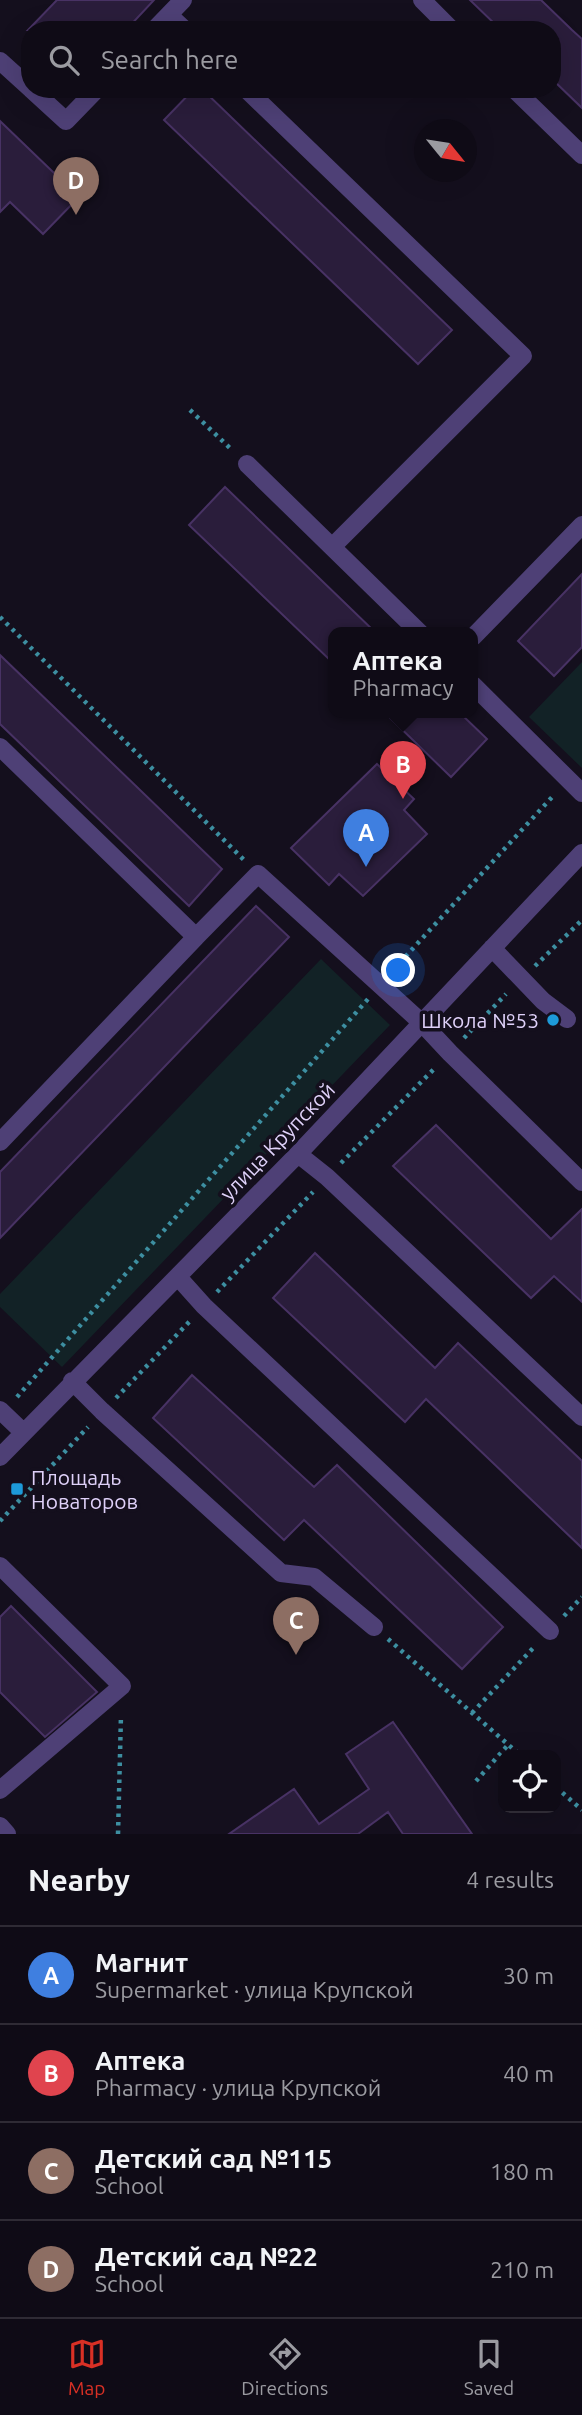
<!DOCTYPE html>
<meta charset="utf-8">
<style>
body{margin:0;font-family:Ubuntu,sans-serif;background:#1d1923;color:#f1f3f6}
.controls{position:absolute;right:21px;bottom:21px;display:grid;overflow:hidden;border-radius:14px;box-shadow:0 7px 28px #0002}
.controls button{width:63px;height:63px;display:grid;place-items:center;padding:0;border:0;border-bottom:2px solid #2f2b35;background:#0f0b16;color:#f1f3f6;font:35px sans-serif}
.compass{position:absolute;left:414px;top:119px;width:63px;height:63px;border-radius:50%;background:#0f0b16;box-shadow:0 7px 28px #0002;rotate:120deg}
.you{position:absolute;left:399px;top:971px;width:24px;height:24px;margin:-18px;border:5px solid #fff;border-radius:50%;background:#1a73e8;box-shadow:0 0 0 10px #1a73e833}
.badge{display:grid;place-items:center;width:46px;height:46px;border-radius:50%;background:#d93025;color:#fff;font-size:23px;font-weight:700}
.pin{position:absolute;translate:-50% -58px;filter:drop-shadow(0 2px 4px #0008)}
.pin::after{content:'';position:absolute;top:37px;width:24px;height:21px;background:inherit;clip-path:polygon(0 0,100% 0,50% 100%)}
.popup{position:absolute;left:328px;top:627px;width:150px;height:91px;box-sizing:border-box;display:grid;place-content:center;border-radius:14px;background:#0f0b16;filter:drop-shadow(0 2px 5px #0005);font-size:23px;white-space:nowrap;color:#9b9ba1}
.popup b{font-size:26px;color:#f1f3f6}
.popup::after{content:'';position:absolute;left:50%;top:100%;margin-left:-14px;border:14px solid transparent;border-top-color:#0f0b16}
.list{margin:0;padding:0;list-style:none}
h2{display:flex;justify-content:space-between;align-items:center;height:91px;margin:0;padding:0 28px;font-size:30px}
h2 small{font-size:23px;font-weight:400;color:#9b9ba1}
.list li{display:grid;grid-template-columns:46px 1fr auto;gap:21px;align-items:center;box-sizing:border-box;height:98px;padding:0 28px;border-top:2px solid #2f2b35}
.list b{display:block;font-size:26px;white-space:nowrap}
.list p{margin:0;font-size:23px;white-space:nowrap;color:#9b9ba1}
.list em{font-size:23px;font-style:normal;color:#9b9ba1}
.icon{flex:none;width:38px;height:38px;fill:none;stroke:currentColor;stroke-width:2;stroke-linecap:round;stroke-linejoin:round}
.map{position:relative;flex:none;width:582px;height:1834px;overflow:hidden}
.search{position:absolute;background:#0f0b16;box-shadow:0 7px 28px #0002;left:21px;right:21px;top:21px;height:77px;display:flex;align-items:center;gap:18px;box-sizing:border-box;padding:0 24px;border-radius:28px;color:#9b9ba1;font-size:26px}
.sheet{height:483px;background:#0f0b16}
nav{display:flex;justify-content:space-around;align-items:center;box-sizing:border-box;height:98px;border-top:2px solid #2f2b35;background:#0f0b16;font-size:19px;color:#9b9ba1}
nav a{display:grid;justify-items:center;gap:4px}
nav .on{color:#d93025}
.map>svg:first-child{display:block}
.green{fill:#122226}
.building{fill:#2a1d3b;stroke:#483264;stroke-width:2}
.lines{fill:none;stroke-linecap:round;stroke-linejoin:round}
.path{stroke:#3d8fa1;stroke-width:4.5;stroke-dasharray:3.5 5;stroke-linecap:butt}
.minor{stroke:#4e4076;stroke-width:18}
.poi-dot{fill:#1d9ad9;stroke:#140f1d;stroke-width:2.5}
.labels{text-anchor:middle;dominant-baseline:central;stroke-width:7;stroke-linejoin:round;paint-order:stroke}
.poi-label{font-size:21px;fill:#dfd1f9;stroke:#140f1d;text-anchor:end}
.street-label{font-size:21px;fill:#dfd1f9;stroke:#140f1d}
</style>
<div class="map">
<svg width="582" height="1834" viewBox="0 0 582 1834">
<rect width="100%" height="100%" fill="#140f1d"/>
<!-- green -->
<path class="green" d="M 582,662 L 582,768 L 529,717 Z
M 321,959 L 390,1025 L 62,1367 L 0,1307 L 0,1294 Z"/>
<!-- building -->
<path class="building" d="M 57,0 L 154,0 L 126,30 L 28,30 Z
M 470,0 L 541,0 L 572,30 L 582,39 L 582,108 L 552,79 L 552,30 L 501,30 Z
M 194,89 L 202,89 L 452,330 L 418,364 L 164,120 Z
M 0,121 L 79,197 L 43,234 L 10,202 L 0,212 Z
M 225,487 L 376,633 L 333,633 L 333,663 L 189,525 Z
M 582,574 L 582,647 L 554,676 L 518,641 Z
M 0,655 L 222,869 L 189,906 L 0,724 Z
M 385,713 L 460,713 L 487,739 L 451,777 Z
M 377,764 L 414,799 L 404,810 L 427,834 L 363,896 L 339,874 L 329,885 L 291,848 Z
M 256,906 L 289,937 L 0,1238 L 0,1172 Z
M 436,1125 L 551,1239 L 582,1209 L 582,1302 L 554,1276 L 531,1298 L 393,1166 Z
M 315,1253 L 435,1368 L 458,1343 L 582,1461 L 582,1548 L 426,1399 L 405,1422 L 273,1298 Z
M 192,1375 L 314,1487 L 337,1465 L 503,1627 L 462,1669 L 304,1520 L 284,1540 L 153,1418 Z
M 11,1606 L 97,1692 L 45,1737 L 0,1692 L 0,1617 Z
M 393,1722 L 472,1834 L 403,1834 L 388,1812 L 358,1834 L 229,1834 L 294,1789 L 319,1824 L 369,1789 L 346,1754 Z"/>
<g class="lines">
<!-- path -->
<path class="path" d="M 190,410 L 232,450
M 0,617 L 245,861
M 535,966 L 582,920
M 394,969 L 554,795
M 464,1038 L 506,994
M 341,1163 L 436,1067
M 217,1292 L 313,1192
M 17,1397 L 368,999
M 116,1398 L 190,1321
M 0,1521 L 88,1427
M 564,1616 L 582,1597
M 388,1639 L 520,1755
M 472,1713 L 536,1645
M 476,1781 L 508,1745
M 556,1787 L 582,1810
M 118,1834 L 121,1715"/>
<!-- minor -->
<path class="minor" d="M 422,0 L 452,30
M 169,15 L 185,30
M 154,30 L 183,0
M 0,61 L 30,88
M 31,89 L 66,121 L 97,89
M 246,89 L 523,356 L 332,547
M 514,89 L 582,155
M 247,464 L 420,633
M 473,637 L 582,525
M 473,685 L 582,793
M 0,747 L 196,937 L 258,874 L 422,1023 L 450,1053 L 582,1182
M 492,948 L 543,1001 L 567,1019
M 0,1142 L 196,937
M 298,1154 L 327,1177 L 582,1417
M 178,1277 L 204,1306 L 550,1631
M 72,1381 L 102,1411 L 281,1573 L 314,1577 L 374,1627
M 0,1410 L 23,1432
M 0,1457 L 298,1154 L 582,853
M 0,1566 L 122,1686 L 0,1790
M 0,1826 L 7,1834"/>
</g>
<!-- markers -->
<g class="poi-dot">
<circle cx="553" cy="1020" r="7"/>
<rect x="10" y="1482" width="14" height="14" rx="3.5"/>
</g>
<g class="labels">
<!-- poi labels -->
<g class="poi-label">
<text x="539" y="1020">Школа №53</text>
<text x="31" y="1477" text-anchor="start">Площадь<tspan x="31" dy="24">Новаторов</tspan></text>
</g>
<!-- street labels -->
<g class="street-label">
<text transform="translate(277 1141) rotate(-46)">улица Крупской</text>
</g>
</g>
</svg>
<div class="controls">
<button><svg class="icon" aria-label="locate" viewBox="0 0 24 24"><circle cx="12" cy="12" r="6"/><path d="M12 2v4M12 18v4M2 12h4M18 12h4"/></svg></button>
</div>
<svg class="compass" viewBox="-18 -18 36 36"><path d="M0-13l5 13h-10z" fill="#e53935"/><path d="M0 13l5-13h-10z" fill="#9b9ba1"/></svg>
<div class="you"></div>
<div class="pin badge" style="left:366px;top:867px;background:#3f7fe0">A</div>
<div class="pin badge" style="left:403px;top:799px;background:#e0444e">B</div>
<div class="popup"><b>Аптека</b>Pharmacy</div>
<div class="pin badge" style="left:296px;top:1655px;background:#8d6e63">C</div>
<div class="pin badge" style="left:76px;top:215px;background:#8d6e63">D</div>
<div class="search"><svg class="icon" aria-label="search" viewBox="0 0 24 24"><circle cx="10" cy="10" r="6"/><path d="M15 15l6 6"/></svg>Search here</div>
</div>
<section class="sheet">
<h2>Nearby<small>4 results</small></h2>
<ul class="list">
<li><span class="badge" style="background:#3f7fe0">A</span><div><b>Магнит</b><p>Supermarket · улица Крупской</p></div><em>30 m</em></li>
<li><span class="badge" style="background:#e0444e">B</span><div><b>Аптека</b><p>Pharmacy · улица Крупской</p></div><em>40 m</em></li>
<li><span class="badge" style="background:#8d6e63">C</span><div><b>Детский сад №115</b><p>School</p></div><em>180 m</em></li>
<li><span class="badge" style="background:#8d6e63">D</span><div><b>Детский сад №22</b><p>School</p></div><em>210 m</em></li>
</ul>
</section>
<nav>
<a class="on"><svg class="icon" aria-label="map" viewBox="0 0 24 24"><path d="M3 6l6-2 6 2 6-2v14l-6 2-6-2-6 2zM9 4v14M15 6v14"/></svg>Map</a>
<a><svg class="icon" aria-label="directions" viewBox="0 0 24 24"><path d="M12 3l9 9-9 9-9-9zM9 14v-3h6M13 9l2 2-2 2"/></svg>Directions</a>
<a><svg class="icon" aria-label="saved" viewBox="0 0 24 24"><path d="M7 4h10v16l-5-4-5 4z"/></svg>Saved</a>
</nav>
